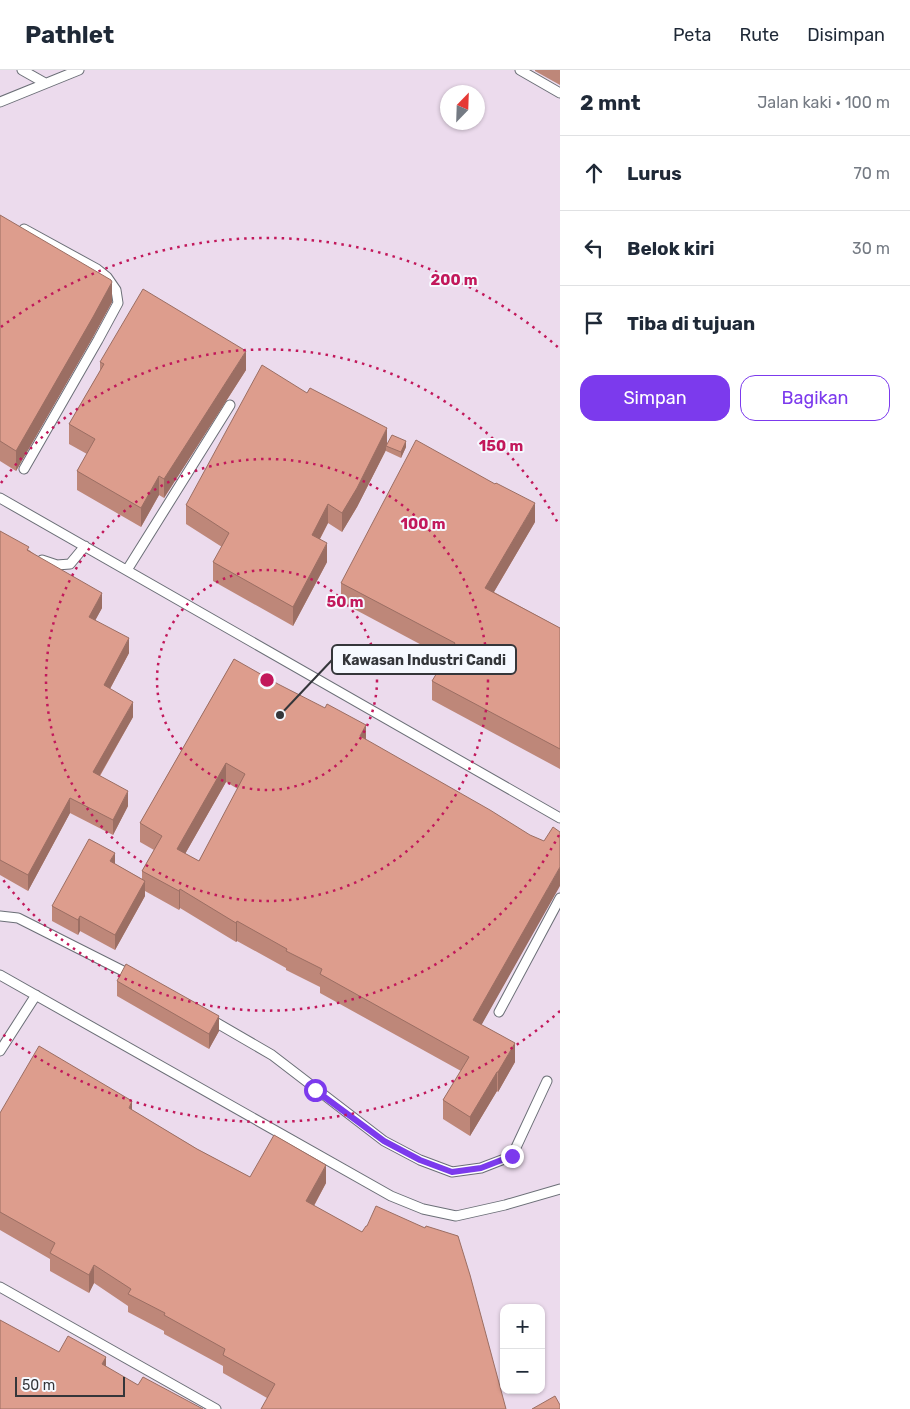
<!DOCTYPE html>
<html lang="id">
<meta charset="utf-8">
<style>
body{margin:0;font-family:Rubik,sans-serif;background:#f2f2f3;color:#1f2937}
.controls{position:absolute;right:15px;bottom:15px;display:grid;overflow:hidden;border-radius:10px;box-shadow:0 1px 4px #0004}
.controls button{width:45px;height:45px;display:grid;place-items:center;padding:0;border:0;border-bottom:1px solid #e0e1e3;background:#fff;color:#1f2937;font:25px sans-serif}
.compass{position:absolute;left:440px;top:15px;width:45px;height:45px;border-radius:50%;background:#fff;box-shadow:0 1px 4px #0004;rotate:23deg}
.scale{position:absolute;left:15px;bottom:12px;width:110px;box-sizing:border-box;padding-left:5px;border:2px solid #34363a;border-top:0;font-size:14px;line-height:18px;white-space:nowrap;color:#34363a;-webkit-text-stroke:4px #f6f9ff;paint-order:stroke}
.stop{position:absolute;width:15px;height:15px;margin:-11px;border:4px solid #7c3aed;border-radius:50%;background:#fff}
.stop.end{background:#7c3aed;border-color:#fff;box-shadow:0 1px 5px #0008}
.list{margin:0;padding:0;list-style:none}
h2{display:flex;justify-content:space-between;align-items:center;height:65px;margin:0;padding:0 20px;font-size:21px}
h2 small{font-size:16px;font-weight:400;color:#747a83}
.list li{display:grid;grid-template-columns:32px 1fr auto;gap:15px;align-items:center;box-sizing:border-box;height:75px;padding:0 20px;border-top:1px solid #e0e1e3}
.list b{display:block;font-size:19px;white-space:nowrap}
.list em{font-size:16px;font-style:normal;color:#747a83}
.actions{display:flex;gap:10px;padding:15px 20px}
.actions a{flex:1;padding:11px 0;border:1px solid #7c3aed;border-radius:15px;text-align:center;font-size:18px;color:#7c3aed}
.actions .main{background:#7c3aed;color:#fff}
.icon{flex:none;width:28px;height:28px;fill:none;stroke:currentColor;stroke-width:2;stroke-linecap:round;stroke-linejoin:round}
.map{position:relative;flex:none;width:560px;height:1339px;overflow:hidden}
header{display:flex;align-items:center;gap:30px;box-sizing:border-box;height:70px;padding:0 25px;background:#fff;border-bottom:1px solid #e0e1e3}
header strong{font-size:24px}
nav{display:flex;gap:28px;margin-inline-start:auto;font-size:18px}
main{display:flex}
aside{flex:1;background:#fff}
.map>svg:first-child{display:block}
.industrial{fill:#ecdbed;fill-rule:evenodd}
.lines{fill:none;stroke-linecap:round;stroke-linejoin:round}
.service-casing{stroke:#6b6f77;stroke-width:11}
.service{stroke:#fff;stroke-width:9}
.wall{fill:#be8779;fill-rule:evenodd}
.shaded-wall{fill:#9b6e63}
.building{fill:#dd9d8d;stroke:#9b6e63;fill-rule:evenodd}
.route{stroke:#7c3aed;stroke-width:6}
.ring{fill:none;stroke:#c2185b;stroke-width:2.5;stroke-dasharray:2.5 5}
.centre{fill:#c2185b;stroke:#f6f9ff;stroke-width:2.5}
.ring-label{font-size:15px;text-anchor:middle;font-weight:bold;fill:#c2185b;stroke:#f6f9ff;stroke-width:4;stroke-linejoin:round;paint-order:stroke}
.leader{fill:none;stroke:#34363a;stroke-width:2}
.callout-dot{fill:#34363a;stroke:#f6f9ff;stroke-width:2}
.callout{fill:#f6f9ff;stroke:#34363a;stroke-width:2}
.callout-label{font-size:14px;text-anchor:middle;font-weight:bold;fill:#34363a}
</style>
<header>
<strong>Pathlet</strong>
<nav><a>Peta</a><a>Rute</a><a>Disimpan</a></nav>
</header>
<main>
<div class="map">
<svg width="560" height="1339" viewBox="0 0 560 1339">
<rect width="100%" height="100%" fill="#e6ebf5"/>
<!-- industrial -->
<path class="industrial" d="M 0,0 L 560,0 L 560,1339 L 0,1339 ZM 448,22 L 478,22 L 478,52 L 448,52 ZM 504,1238 L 541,1238 L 541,1320 L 504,1320 Z"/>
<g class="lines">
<!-- service casing -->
<g class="service-casing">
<path id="service" d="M 22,0 L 45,13
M 520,0 L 560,23
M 0,32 L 79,0
M 24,399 L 98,270 L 118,233 L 116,220 L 107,207 L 97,199 L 24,159
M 0,428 L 560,748
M 42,490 L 57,495 L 70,494 L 85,476
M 127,500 L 230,335
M 0,846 L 18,848 L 133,906
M 0,905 L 391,1126 L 423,1139 L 456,1146 L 505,1135 L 560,1119
M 499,942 L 560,828
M 210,949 L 272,985 L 384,1071 L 420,1090 L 452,1102 L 481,1098 L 512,1086 L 547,1011
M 0,981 L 36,925
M 0,1217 L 216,1339"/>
</g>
<!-- service -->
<use href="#service" class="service"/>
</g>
<!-- wall -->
<path class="wall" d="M 535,0 L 560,0 L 560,15 L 535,1 Z
M 0,145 L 112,232 L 93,267 L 16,401 L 0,391 Z
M 100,292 L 246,300 L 164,428 L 159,425 L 141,457 L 77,420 L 77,401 L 87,384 L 69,374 L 69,354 L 100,301 Z
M 307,323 L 387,374 L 406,377 L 401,388 L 386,381 L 386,380 L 357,437 L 342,462 L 328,453 L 320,469 L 327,492 L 293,556 L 213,511 L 213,492 L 222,477 L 186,454 L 186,435 Z
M 535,452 L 494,522 L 560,558 L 560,699 L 432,630 L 432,611 L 446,588 L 341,532 L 341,513 Z
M 0,461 L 29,480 L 102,538 L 95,550 L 129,583 L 110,619 L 133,647 L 100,706 L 128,736 L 113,765 L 70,743 L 28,821 L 0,805 Z
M 234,589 L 366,670 L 554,825 L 481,955 L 515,992 L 498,1022 L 497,1021 L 470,1066 L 443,1049 L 443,1030 L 461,1001 L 320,923 L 320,917 L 286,900 L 286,898 L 237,871 L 236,872 L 180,838 L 179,840 L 145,821 L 145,826 L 115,880 L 80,861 L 78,865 L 52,851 L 52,836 L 115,794 L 142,809 L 142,801 L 154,780 L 140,772 L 140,753 ZM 226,712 L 238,719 L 199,791 L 185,784 Z
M 117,911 L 219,961 L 209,979 L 117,926 Z
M 132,1040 L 197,1079 L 250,1107 L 326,1113 L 314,1136 L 362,1162 L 367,1156 L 425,1158 L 458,1166 L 267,1328 L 223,1303 L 223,1296 L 164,1264 L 164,1261 L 128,1242 L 128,1236 L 94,1213 L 89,1223 L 50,1201 L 50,1189 L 0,1160 L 0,1043 Z"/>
<!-- shaded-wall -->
<path class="shaded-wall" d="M 112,212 L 112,232 L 93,267 L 16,401 L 16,381 Z
M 246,281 L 246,300 L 164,428 L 164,409 Z
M 387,358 L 387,376 L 386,376 L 386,380 L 357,437 L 342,462 L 342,443 Z
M 406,371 L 406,377 L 401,388 L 401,382 Z
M 159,406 L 159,425 L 141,457 L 141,438 Z
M 535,433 L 535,452 L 485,537 L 485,518 Z
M 328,434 L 328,453 L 312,484 L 312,465 Z
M 327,473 L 327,492 L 293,556 L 293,537 Z
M 102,523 L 102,538 L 89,562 L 89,547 Z
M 129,568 L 129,583 L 104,630 L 104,615 Z
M 133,632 L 133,647 L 93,717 L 93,702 Z
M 366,655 L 366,674 L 360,666 Z
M 226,693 L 226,712 L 177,798 L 177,779 Z
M 128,721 L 128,736 L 113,765 L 113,750 Z
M 70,728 L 70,743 L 28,821 L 28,805 Z
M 115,783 L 115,798 L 110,791 Z
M 560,797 L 560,816 L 473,970 L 473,950 Z
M 145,811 L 145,826 L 115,880 L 115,865 Z
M 180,819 L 180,838 L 179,840 L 179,821 Z
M 80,846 L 80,861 L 78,865 L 78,850 Z
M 237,851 L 237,871 L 236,872 L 236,853 Z
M 219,946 L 219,961 L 209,979 L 209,964 Z
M 515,973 L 515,992 L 498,1022 L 498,1002 Z
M 497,1002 L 497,1021 L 470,1066 L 470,1047 Z
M 132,1031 L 132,1050 L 129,1038 Z
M 326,1095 L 326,1113 L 306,1150 L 306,1131 Z
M 94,1195 L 94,1213 L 89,1223 L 89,1205 Z
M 106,1287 L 106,1306 L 102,1294 Z"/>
<!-- building -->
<path class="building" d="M 0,145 L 111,210 L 112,212 L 93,247 L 16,381 L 0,371 Z
M 143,219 L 246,281 L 164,409 L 159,406 L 141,438 L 77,401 L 95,369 L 69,354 L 104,294 L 100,292 Z
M 262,295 L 307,323 L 310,318 L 387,358 L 357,418 L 342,443 L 328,434 L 312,465 L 327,473 L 293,537 L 213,492 L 229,463 L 186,435 Z
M 392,365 L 406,371 L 401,382 L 386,376 Z
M 416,370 L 495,414 L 496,413 L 535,433 L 485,518 L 560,558 L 560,679 L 432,611 L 455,573 L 341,513 Z
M 0,461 L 29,477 L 27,480 L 102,523 L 89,547 L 129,568 L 104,615 L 133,632 L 93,702 L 128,721 L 113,750 L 70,728 L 28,805 L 0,790 Z
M 234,589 L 278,614 L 325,638 L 327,634 L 366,655 L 360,666 L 490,740 L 530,765 L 544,771 L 553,757 L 560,762 L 560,797 L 473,950 L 515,973 L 498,1002 L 497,1002 L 470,1047 L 443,1030 L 469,987 L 320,904 L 322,899 L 286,881 L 287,879 L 237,851 L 236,853 L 180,819 L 179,821 L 142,801 L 162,766 L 140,753 ZM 226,693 L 245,704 L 199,791 L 177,779 Z
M 89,769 L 115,783 L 110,791 L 145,811 L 115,865 L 80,846 L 78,850 L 52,836 Z
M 126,894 L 219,946 L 209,964 L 117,911 Z
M 39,976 L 132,1031 L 129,1038 L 197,1079 L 250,1107 L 274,1065 L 326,1095 L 306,1131 L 362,1162 L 366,1156 L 367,1156 L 376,1136 L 425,1158 L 426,1156 L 458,1166 L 470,1205 L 506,1339 L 261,1339 L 275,1314 L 223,1285 L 225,1279 L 164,1245 L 165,1243 L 128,1224 L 131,1219 L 94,1195 L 89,1205 L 50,1183 L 55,1173 L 0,1142 L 0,1043 Z
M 0,1250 L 59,1282 L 68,1266 L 106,1287 L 102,1294 L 138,1315 L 143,1307 L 203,1339 L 0,1339 Z
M 555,1326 L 560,1335 L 560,1339 L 532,1339 Z"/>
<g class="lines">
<!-- route -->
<path class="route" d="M 315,1020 L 384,1071 L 420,1090 L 452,1102 L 481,1098 L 512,1086"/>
</g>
<!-- distance rings -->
<g class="ring">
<circle cx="267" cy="610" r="110"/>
<circle cx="267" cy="610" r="221"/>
<path d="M559 765A331 331 0 0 1 1 807M1 413A331 331 0 0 1 559 455"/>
<path d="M560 941A442 442 0 0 1 1 963M1 257A442 442 0 0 1 560 279"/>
</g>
<circle cx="267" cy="610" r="8" class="centre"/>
<g class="ring-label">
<text x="454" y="215">200 m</text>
<text x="501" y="381">150 m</text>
<text x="423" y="459">100 m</text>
<text x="345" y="537">50 m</text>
</g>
<!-- callouts -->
<path class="leader" d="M280 645L332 590"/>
<circle class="callout-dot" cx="280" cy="645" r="5"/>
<rect class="callout" x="332" y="575" width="184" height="29" rx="5"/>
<g class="callout-label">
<text x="424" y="595">Kawasan Industri Candi</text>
</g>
</svg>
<div class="controls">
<button>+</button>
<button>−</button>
</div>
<svg class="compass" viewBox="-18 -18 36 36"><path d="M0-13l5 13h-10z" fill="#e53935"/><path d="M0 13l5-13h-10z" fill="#747a83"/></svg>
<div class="scale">50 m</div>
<div class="stop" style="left:315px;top:1020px"></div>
<div class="stop end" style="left:512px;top:1086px"></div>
</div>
<aside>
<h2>2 mnt<small>Jalan kaki · 100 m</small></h2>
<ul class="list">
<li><svg class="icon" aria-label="ahead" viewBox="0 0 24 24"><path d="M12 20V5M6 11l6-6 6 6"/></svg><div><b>Lurus</b></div><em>70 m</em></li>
<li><svg class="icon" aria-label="left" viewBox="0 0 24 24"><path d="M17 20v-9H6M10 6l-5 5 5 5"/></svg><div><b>Belok kiri</b></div><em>30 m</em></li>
<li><svg class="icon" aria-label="arrive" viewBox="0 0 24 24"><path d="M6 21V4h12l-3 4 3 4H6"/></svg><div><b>Tiba di tujuan</b></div></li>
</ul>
<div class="actions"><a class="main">Simpan</a><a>Bagikan</a></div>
</aside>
</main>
